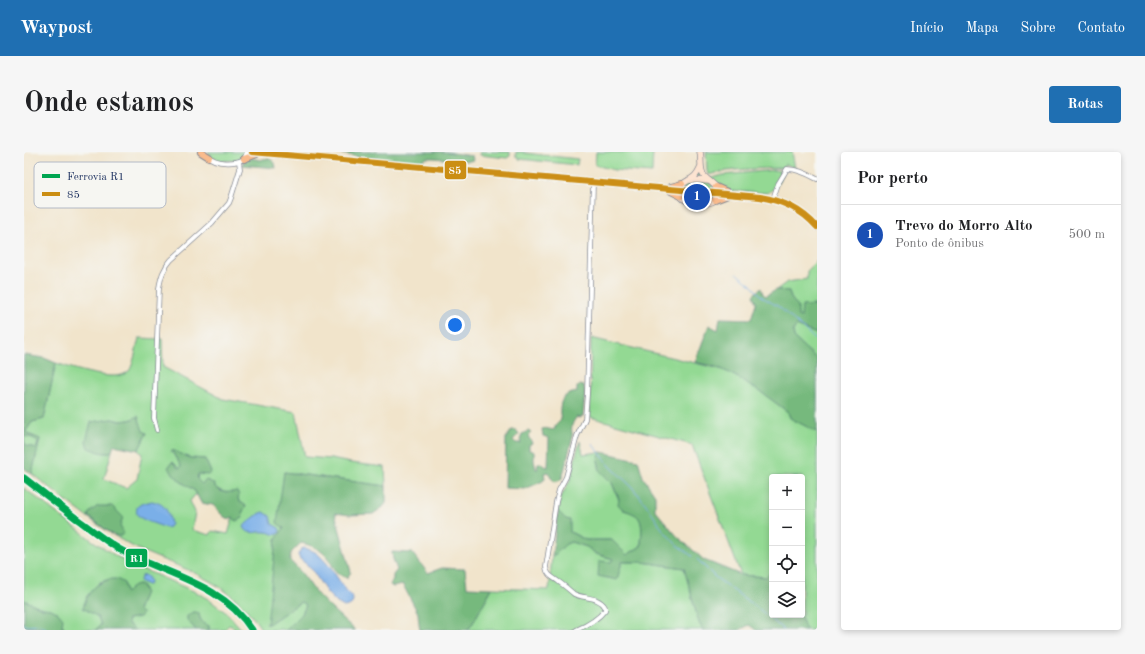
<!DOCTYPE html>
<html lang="pt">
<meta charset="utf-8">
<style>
body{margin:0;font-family:"Old Standard TT",serif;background:#f6f6f6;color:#202124}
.controls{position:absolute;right:12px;bottom:12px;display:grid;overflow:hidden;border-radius:4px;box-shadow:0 2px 6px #0003}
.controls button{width:36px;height:36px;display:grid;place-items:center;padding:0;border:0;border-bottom:1px solid #e0e0e0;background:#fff;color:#202124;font:20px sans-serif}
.you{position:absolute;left:431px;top:173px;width:14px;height:14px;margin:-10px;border:3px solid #fff;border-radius:50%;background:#1a73e8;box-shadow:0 0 0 6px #1a73e833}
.badge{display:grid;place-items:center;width:26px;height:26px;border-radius:50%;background:#1f6fb2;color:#fff;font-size:13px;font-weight:700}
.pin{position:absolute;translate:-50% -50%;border:2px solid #fff;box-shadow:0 1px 4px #0006}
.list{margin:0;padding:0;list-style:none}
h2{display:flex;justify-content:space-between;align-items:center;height:52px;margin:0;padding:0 16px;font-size:17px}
h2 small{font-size:13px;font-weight:400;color:#757577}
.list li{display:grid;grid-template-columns:26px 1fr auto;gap:12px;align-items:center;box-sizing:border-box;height:60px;padding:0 16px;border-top:1px solid #e0e0e0}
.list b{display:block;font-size:15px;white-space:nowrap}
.list p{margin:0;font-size:13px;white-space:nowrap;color:#757577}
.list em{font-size:13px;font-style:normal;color:#757577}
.icon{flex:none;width:22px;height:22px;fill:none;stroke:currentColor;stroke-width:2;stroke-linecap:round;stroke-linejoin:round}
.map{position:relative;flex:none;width:793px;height:478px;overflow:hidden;border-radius:4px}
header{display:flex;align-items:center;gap:24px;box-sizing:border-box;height:56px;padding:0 20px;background:#1f6fb2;color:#fff}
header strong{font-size:19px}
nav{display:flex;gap:22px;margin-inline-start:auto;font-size:14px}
.intro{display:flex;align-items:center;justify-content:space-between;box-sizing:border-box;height:96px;padding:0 24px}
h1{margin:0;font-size:28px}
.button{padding:10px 18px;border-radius:4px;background:#1f6fb2;color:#fff;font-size:14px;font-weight:700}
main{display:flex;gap:24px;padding:0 24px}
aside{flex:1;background:#fff;border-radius:4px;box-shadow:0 2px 6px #0003}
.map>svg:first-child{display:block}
.green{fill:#93d993;stroke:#578478;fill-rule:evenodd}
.forest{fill:#76b97d;stroke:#48746e}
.water{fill:#7aafe8;stroke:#4a6fa3}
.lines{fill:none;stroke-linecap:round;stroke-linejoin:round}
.stream{stroke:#7aafe8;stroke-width:1}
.street-casing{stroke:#868a94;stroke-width:5.5}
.secondary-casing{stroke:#868a94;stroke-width:7}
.primary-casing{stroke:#868a94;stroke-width:8}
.street{stroke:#fff;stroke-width:4}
.secondary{stroke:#fde4d1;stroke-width:5.5}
.primary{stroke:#fabb8c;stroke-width:6}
.bus-1-casing{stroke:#f6f6f2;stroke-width:9}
.bus-1{stroke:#cb8e13;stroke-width:6}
.rail-1-casing{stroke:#f6f6f2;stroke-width:10}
.rail-1{stroke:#00a651;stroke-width:7}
.key{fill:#f6f6f2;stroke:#b4bac6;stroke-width:1}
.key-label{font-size:11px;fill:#1b2f5e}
.line-badge{stroke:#f6f6f2;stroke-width:1.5}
.badge-label{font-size:11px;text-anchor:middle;font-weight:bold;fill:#fff}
</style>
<header>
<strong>Waypost</strong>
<nav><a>Início</a><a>Mapa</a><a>Sobre</a><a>Contato</a></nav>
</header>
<div class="intro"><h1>Onde estamos</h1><a class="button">Rotas</a></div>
<main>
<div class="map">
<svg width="793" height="478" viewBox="0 0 793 478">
<rect width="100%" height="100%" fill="#f6f6f2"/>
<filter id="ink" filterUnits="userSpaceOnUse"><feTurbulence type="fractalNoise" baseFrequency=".025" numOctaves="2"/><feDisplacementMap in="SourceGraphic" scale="8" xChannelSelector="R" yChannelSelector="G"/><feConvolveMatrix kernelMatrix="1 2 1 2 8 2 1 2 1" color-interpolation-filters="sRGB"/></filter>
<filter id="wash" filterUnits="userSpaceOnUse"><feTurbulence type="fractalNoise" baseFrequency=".012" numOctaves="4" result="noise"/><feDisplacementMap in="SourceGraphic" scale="16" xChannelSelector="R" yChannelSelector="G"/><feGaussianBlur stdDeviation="0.9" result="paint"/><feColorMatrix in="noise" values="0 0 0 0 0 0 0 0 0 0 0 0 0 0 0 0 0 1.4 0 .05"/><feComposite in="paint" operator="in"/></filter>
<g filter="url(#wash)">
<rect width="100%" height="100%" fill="#f1e4cb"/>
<!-- green -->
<path class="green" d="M 184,0 L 220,0 L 219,4 L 217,7 C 207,9 189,12 184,0 Z
M 456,0 L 486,0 L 486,4 L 483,6 L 456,3 Z
M 492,0 L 499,0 L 501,1 L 554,7 L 553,13 L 495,7 L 492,5 Z
M 572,0 L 629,0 L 628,21 L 590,18 L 571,13 Z
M 682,0 L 768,0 L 771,16 L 761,12 L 759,16 C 735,17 708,16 684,23 L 683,19 Z
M 750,18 L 756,19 L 758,23 C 754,30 752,38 743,41 L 703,39 L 684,27 L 699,23 Z
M 675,21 L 691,36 L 692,45 L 686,49 L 666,49 L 658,43 L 660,32 Z
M 793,109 L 793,157 L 791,153 L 777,165 L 774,164 L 773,155 L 767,146 L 765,139 L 752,138 L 763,130 L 783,127 L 783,119 Z
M 772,174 L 793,182 L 793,207 L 770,186 L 769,179 Z
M 115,186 L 138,187 L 139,215 L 199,247 L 272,260 L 281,305 L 307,307 L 327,311 L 361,315 L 362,334 L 260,320 L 261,376 L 243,472 L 277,450 L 283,453 L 278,462 L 262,478 L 254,477 L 254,478 L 238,478 C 224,456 205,439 182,427 C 156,412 125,405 99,389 C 67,370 38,345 8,322 L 16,287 L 4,282 L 2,279 L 8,270 L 20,267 L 32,211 C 48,216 92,232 105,219 C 109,215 113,193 115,186 ZM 88,267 L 96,269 L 115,267 C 117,277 122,289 114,298 L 118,302 L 113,327 L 102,336 L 80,327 L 88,299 L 82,301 L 71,297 ZM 147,299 L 166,306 L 181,307 L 174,322 L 173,327 L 178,332 L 182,329 L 189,331 L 192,337 L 203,341 L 222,354 L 218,361 L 209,365 L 204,382 L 188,379 L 186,383 L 168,378 L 171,360 L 166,349 L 171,343 L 173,343 L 171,339 L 156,329 L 149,320 L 149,310 L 154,316 L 157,315 L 157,313 Z
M 567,186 L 700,218 L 732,236 L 764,260 L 766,266 L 793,280 L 793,478 L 782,478 L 776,463 L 778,463 L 778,325 L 748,325 L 748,419 L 742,425 L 717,423 L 668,293 L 566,265 Z
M 0,284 L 9,286 L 14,291 L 14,294 L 12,296 L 4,294 L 1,292 Z
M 556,289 L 559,302 L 577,300 L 574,308 L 576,319 L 588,331 L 599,358 C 603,359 608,360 611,362 C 621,368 617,385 617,394 L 603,403 L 588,388 L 562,388 L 546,380 L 542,367 L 534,359 L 537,345 L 546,328 L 553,299 Z
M 0,336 L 69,389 L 92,404 L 116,416 L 174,441 L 184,447 L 204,462 L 218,478 L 210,478 L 210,475 L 205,473 L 200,478 L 185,478 L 185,474 C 179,471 176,469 175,462 L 169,475 L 172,478 L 111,478 L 107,474 L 103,472 L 104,467 L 116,465 L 118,462 L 114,459 L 121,439 L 102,441 L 86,427 L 76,430 L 62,445 L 74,465 L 77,473 L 71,478 L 42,478 L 27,457 L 18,456 L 0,448 Z
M 547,390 L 563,395 L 572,402 L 589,407 L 587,410 L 592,428 L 598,410 L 618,410 L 660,416 L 675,471 L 679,478 L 444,478 L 450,469 L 468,436 L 525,438 L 528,404 C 535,400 539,392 547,390 Z"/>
<!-- forest -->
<path class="forest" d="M 317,0 L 423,0 L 448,4 L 449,8 L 445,9 L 409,6 L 403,6 L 396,10 L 334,5 L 318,2 Z
M 227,6 L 237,8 C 242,5 248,7 251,11 L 252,16 L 218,13 L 220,9 Z
M 737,136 L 739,142 L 742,144 L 752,138 L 765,139 L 767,146 L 774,155 L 774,164 L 777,165 L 778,154 L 791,153 L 793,157 L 793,182 L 772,174 L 769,179 L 770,186 L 793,207 L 793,280 L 766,266 L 764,260 C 744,245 724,230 701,219 C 693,214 681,213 671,210 L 685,173 L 694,178 L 696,166 L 727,167 L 732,151 L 729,143 Z
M 0,203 L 20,206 L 32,211 L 20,267 L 8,270 L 2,279 L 4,282 L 16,287 L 8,322 L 0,316 L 0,287 L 1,292 L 4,294 L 12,296 L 14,291 L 9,286 L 0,284 Z
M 556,233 L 560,234 L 561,240 L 559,264 L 556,266 L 553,265 C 548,270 546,277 549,284 L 539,323 L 537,328 L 531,330 L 527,326 L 525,320 L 520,321 L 521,326 L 519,329 L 501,337 L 481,336 L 482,286 L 488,278 L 492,278 L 495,282 L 489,288 L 492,291 L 497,291 L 496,287 L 498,282 L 504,279 L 507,281 L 504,284 L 508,291 L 505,293 L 505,298 L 510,300 L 510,309 L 512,317 L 513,318 L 514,311 L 517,311 L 520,314 L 524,315 L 525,286 L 519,284 L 518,277 C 524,275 526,279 531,277 L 531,274 L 537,268 C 535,260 535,247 543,243 C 546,241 550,241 553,240 L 553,235 Z
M 114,264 L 119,279 L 123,281 L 116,295 L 114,298 L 90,293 L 88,299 C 76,304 75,298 64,296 L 62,289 L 67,270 L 88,267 L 96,269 L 106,268 Z
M 147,298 L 151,299 L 166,306 L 181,307 L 187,320 L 184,323 L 174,322 L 173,327 L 178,332 L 182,328 L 189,331 C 195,342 202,341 213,339 L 215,343 L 214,348 L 222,354 L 218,361 L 219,366 L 212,369 L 209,365 L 204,367 L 199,364 L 189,353 L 177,351 L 171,339 L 156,329 L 144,316 L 147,311 L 149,310 L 154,316 L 157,315 L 157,314 Z
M 577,300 L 614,308 L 619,325 L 631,343 L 631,358 L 653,384 L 680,408 L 717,423 L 742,425 L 748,419 L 748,463 L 776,463 L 782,478 L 732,478 L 725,473 L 715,478 L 679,478 L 675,471 L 660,416 L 618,410 L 598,410 L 593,428 L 574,424 L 575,409 L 587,410 L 589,407 L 572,402 L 563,395 L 547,390 L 542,392 L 532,402 L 528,404 L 534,359 L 542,367 L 546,368 L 546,380 L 562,388 L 588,388 L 603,403 L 617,394 C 617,384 621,367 610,362 C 602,358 599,359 594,352 L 595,347 L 588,331 L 576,319 L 574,308 Z
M 260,320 L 362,334 L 362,351 L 359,355 L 349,362 L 326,363 L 311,361 L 327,420 L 323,426 C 308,421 311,414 302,404 C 295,396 286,393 277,391 L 267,401 L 266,409 C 278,419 285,432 294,443 C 306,456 319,467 331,478 L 262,478 L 278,462 L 282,453 L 277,450 L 243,473 L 252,387 L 260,376 L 253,371 Z
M 74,354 L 88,354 L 99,365 L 96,374 L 100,382 L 96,384 L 89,383 L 64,364 L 66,360 Z
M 368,400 L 388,401 L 404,421 L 418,416 L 441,417 L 443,435 L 468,436 L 450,469 L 444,478 L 396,478 L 395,472 L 394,461 L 379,433 L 369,435 L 366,433 L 369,427 L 369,423 L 373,418 L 369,407 Z
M 86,427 L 93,427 L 100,431 L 102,441 C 107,436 111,432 118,433 L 121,440 L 114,458 L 119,462 L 116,465 L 104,467 L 103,472 L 107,474 L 111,478 L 71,478 L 77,473 L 74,465 L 59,456 C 63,440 71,432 86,427 Z
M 0,448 L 18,456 L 27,457 L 33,460 L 39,467 L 38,474 L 42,478 L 20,478 L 17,476 L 0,475 Z
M 169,460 L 172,460 L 175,462 C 176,469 179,471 185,474 L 185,478 L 172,478 L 163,468 L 163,464 Z"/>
<!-- water -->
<path class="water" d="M 128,349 C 142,352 144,359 147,372 L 145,375 L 142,376 C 136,373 115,368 113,362 C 112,360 113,357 113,355 L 117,352 Z
M 240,360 L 246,364 L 248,372 L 255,376 L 256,379 L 254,382 C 249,384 247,380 241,380 C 233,379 228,383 221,378 L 219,375 C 223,371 234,361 240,360 Z
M 281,396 C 286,398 291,399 295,403 C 306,413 313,426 322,438 C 325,441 329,444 329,448 C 329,453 325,454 320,455 L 313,451 L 303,441 L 287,416 L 276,407 L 274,403 L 277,397 Z
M 121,423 C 125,425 126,428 126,432 L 124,433 L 117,430 L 116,428 L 118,424 Z"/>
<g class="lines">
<!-- stream -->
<path class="stream" d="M 713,122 L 727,133 L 738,145 L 755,155 L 793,189
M 568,292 L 575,300 L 586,314 L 608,335 L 621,351 L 639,378 L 653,393 L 668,404
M 673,407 L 691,425 L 735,457 L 760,478
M 0,472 L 3,474 L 15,473 L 25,478"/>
</g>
</g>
<g filter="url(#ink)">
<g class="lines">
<!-- street casing -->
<g class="street-casing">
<path id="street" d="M 184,4 C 192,12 210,12 220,7 L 223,0
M 749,47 L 754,32 L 763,17 C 773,17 784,22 793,27
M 133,278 L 130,266 L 135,136 C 137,125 139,117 147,108 L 188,71 L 205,51 L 207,46 L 216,17 L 215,9
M 552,478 C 562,474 574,467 581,458 L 581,455 C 575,444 560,447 550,442 C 545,438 541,434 535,430 C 529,425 523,424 522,415 L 532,350 L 535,338 L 542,325 L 553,284 L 561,267 L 563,242 L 569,30"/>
</g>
<!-- secondary casing -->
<g class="secondary-casing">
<path id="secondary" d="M 676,0 C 678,8 675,17 680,24 C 685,30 696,34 694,43 C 691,56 662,53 657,44 C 650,32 665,30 671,24 C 674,21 675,18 677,14
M 665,28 L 685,29"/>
</g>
<!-- primary casing -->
<g class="primary-casing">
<path id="primary" d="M 177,0 L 185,5
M 228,0 L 736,45 C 759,49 777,57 793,75
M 220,7 L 233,2
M 647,35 L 658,32
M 692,35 L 703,40
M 647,39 L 657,44
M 691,48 L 704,43"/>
</g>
<!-- street -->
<use href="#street" class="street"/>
<!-- secondary -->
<use href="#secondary" class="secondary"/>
<!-- primary -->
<use href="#primary" class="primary"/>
<!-- bus-1 casing -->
<g class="bus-1-casing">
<path id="bus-1" d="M 228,0 L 736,45 C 759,49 777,57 793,75"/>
</g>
<!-- bus-1 -->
<use href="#bus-1" class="bus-1"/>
<!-- rail-1 casing -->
<g class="rail-1-casing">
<path id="rail-1" d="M 0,326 C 18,340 35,353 53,367 C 67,377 80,388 95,397 C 141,423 197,430 228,478"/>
</g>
<!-- rail-1 -->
<use href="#rail-1" class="rail-1"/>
</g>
</g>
<!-- legend -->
<rect x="10" y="10" width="132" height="46" rx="6" class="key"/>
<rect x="18" y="22" width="18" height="4" fill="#00a651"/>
<rect x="18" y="40" width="18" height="4" fill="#cb8e13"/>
<g class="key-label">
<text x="43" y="28">Ferrovia R1</text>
<text x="43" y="46">85</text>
</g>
<g class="line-badge">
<rect x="420" y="8" width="23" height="20" rx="4" fill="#cb8e13"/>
<rect x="101" y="396" width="23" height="20" rx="4" fill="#00a651"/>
</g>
<g class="badge-label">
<text x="431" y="22">85</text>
<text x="113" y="410">R1</text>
</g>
</svg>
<div class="controls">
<button>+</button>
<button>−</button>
<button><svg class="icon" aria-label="locate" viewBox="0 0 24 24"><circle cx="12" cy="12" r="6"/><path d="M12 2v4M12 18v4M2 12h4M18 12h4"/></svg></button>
<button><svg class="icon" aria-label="layers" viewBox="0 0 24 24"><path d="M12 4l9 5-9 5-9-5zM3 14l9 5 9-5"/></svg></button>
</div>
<div class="you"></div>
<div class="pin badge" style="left:673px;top:45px;background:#1a4fb4">1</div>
</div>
<aside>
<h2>Por perto<small></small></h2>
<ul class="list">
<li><span class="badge" style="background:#1a4fb4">1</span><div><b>Trevo do Morro Alto</b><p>Ponto de ônibus</p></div><em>500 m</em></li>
</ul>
</aside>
</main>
